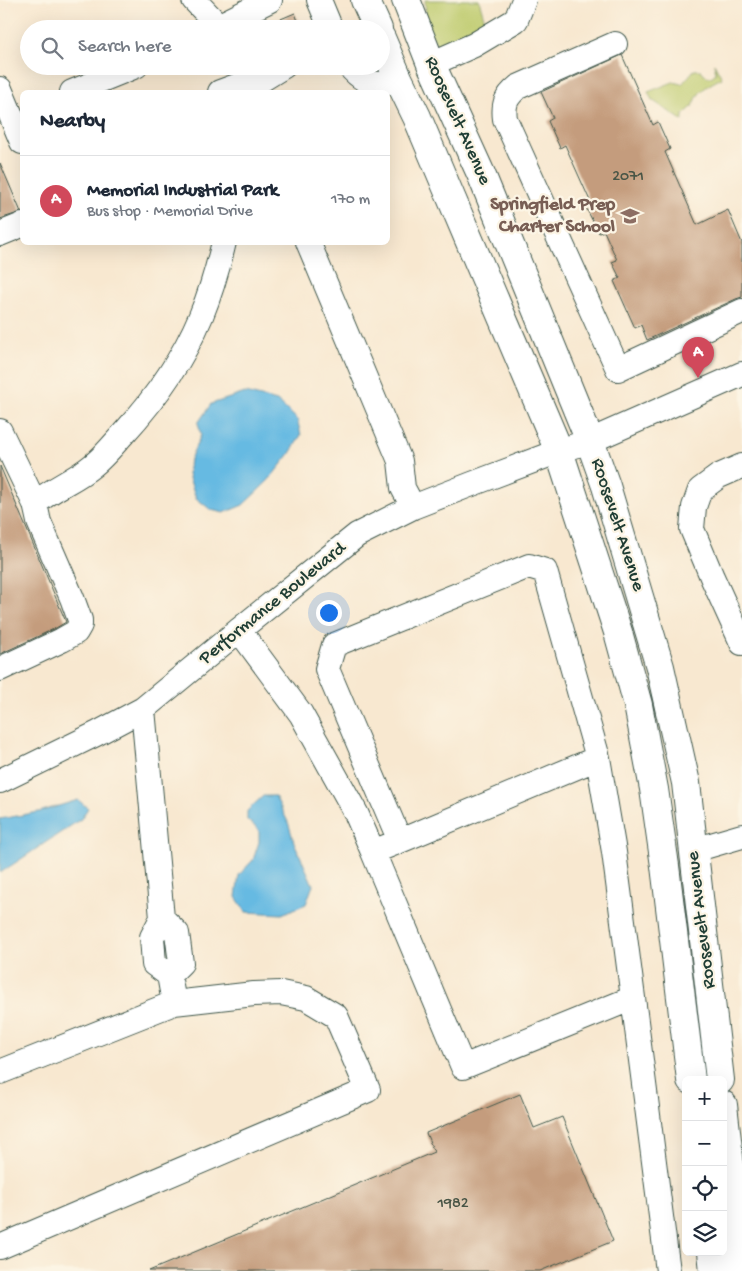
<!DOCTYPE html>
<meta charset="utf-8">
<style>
body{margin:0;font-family:"Gochi Hand",sans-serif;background:#f6f6f7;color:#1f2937}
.controls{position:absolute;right:15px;bottom:15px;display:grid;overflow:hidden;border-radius:8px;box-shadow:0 5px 20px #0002}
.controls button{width:45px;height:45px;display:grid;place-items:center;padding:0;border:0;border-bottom:1px solid #e0e1e3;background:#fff;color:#1f2937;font:25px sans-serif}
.you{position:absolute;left:328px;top:612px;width:18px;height:18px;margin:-12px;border:4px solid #fff;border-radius:50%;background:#1a73e8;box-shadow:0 0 0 8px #1a73e833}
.badge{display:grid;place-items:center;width:32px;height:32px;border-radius:50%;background:#d1495b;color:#fff;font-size:16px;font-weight:700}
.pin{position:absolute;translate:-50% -41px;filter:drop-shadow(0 1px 2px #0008)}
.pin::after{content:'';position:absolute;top:26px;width:18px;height:15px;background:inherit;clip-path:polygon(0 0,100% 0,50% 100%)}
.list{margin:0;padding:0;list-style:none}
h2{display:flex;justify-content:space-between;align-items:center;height:65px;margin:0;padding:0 20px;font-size:21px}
h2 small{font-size:16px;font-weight:400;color:#747a83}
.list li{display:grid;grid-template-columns:32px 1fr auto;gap:15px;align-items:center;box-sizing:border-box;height:90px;padding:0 20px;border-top:1px solid #e0e1e3}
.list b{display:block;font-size:19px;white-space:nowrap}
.list p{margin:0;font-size:16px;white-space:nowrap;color:#747a83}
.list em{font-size:16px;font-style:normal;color:#747a83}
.icon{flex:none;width:28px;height:28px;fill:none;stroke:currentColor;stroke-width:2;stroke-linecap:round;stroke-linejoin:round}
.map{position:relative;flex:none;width:742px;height:1271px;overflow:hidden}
.search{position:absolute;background:#fff;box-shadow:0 5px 20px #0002;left:20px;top:20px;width:370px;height:55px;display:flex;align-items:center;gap:12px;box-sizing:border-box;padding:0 18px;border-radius:28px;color:#747a83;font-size:19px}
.panel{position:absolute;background:#fff;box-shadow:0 5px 20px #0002;left:20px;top:90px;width:370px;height:155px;border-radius:8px}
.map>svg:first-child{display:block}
.green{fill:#bdca6c;stroke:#6e8450}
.water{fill:#66bae2;stroke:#427c8b}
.building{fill:#c49c7d}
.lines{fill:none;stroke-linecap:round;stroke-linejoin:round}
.minor-casing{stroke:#40574b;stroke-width:26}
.major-casing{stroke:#40574b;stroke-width:30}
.minor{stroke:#fff;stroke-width:24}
.major{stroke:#fff;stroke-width:28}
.labels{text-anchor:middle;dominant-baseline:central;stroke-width:4.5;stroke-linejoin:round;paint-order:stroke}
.number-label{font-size:16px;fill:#485546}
.street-label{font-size:19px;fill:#1f3d34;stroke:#fcf5e5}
.education-label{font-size:19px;font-weight:bold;fill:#785e54;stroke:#fcf5e5;text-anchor:end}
</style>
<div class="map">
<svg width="742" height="1271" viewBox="0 0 742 1271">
<rect width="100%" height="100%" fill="#fcf5e5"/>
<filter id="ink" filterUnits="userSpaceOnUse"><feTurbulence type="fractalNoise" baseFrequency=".02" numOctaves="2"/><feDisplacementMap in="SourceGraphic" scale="10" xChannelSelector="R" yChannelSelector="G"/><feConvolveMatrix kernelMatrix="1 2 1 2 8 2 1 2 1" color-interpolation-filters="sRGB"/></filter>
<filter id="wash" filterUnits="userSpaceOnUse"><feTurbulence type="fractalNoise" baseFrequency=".0096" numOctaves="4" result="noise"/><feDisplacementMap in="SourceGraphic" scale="20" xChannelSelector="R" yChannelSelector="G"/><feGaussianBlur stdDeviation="1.12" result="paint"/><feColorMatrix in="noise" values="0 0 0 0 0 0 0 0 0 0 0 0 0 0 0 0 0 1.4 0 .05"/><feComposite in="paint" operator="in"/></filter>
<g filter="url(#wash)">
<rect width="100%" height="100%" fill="#f8e8d0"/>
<!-- green -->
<path class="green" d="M 425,0 L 479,0 L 487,28 L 437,47 L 426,24 Z
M 714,63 L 722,78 C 714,82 704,87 699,94 C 696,98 695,104 691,108 C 686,113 682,113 683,121 L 652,100 L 648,92 L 673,82 L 682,84 L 694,70 L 701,70 L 707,77 L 711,77 L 716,73 Z"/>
<!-- water -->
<path class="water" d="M 245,393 L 277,401 L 297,419 L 301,435 L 289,455 L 268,481 L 243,505 L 224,513 L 211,510 L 196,498 L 188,475 L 190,459 L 201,435 L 198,423 L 211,404 Z
M 263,796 L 275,796 L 288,822 L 294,842 L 313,885 L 306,904 L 282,914 L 246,912 L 236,897 L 239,875 L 253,860 L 259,842 L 259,830 L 247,820 L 247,811 Z
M 78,800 L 88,808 L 81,819 L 0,873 L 0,819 L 39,812 Z"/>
<g id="blocks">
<!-- building -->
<path class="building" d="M 295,13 L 301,29 L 257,29 Z
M 622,55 L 653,125 L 658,122 L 670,149 L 665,152 L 697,225 L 728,210 L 742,243 L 742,297 L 736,299 L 647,340 L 641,325 L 635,328 L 614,281 L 620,278 L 612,262 L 617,260 L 604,231 L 599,233 L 585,206 L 591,203 L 565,145 L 560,148 L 548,121 L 553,118 L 541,92 Z
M 0,163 L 21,212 L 0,219 Z
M 0,466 L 66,622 L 56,628 L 0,654 Z
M 520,1094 L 534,1128 L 562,1117 L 613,1241 L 540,1271 L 149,1271 L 434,1152 L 426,1133 Z"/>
</g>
</g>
<g filter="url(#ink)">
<use href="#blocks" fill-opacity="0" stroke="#40574b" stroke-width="1"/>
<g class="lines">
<!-- minor casing -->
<g class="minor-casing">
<path id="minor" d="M 194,0 L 218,25 L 219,29
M 319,0 L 331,29
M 212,29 L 270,0
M 615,44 L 518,87 C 506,97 503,104 505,119 L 618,369 L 742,311
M 431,64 L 474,45 L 516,20 L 524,0
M 349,66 C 356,74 367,83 378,84 C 385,84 392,81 398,78
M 250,87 L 284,66
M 0,89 L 22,142
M 72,92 L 136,66
M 220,92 L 247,82
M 0,234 L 22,225
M 308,242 L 400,461 L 403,488 L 413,507
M 0,431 L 35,504
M 742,466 L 719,476 L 700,490 L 694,507 L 692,529 L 712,577 L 742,643
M 239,630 L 301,714 L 356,813 L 373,852
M 0,669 L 62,640 L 76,632 L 80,625 L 80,620 L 72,598 L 39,522 L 35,504 C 52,488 74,481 92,466 C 103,458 114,444 124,433 C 155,399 183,359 201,316 C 211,292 218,267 224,242
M 0,781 L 96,734 L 143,709 L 239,630 L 357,535 L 413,507 L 472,484 L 559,451 L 590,441 L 742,374
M 400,841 L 327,669 L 334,645 L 529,566 L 545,571 L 598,758 L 614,852 L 633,998 L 463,1067 L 373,852 L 400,841 L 598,758
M 694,850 L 742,836
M 162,918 L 177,933 L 181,963 L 169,975
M 633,998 L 668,1271
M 0,1072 L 174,1003 L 169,975 L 154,964 L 152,937 L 162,918 L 143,709
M 0,1247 L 368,1090 L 336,1016 L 306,998 L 281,993 L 254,994 L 174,1003"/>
</g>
<!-- major casing -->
<g class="major-casing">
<path id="major" d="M 365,0 L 378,29
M 406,0 L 431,64 L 481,174 L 590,441 L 606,486 L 660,667 L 686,783 L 720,1080
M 381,38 L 398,78 L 417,117 L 447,188 L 559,451 L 618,632 L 638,705 L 654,789 L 665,866 L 691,1080
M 723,1105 L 742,1271
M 712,1252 L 714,1271"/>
</g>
<!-- minor -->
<use href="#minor" class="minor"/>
<!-- major -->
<use href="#major" class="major"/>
</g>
</g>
<!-- icons -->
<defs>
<g id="school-bare" transform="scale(1.5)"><path d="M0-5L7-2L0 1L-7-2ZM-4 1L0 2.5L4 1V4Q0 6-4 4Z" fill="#8d6e63" stroke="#fcf5e5" stroke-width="2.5" paint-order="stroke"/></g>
</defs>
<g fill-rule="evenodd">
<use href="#school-bare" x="630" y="216"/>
</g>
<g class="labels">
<!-- number labels -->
<g class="number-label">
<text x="628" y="177">2071</text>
<text x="453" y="1204">1982</text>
</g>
<!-- street labels -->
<g class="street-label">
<text transform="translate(457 121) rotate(66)">Roosevelt Avenue</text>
<text transform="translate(617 525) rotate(72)">Roosevelt Avenue</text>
<text transform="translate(273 604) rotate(-39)">Performance Boulevard</text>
<text transform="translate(702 920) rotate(-97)">Roosevelt Avenue</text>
</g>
<!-- education labels -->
<g class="education-label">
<text x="615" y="205">Springfield Prep<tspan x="615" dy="22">Charter School</tspan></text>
</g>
</g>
</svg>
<div class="controls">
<button>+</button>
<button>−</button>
<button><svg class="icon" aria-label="locate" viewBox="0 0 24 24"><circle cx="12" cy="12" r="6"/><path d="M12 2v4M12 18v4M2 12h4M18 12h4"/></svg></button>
<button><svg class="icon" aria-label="layers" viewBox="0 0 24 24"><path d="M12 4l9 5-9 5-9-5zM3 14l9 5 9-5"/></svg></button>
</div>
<div class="you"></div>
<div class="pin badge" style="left:698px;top:378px">A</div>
<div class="search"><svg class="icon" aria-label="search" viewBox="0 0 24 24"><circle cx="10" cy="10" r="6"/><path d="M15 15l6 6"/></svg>Search here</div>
<section class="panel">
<h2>Nearby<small></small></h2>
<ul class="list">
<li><span class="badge">A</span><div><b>Memorial Industrial Park</b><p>Bus stop · Memorial Drive</p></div><em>170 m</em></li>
</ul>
</section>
</div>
